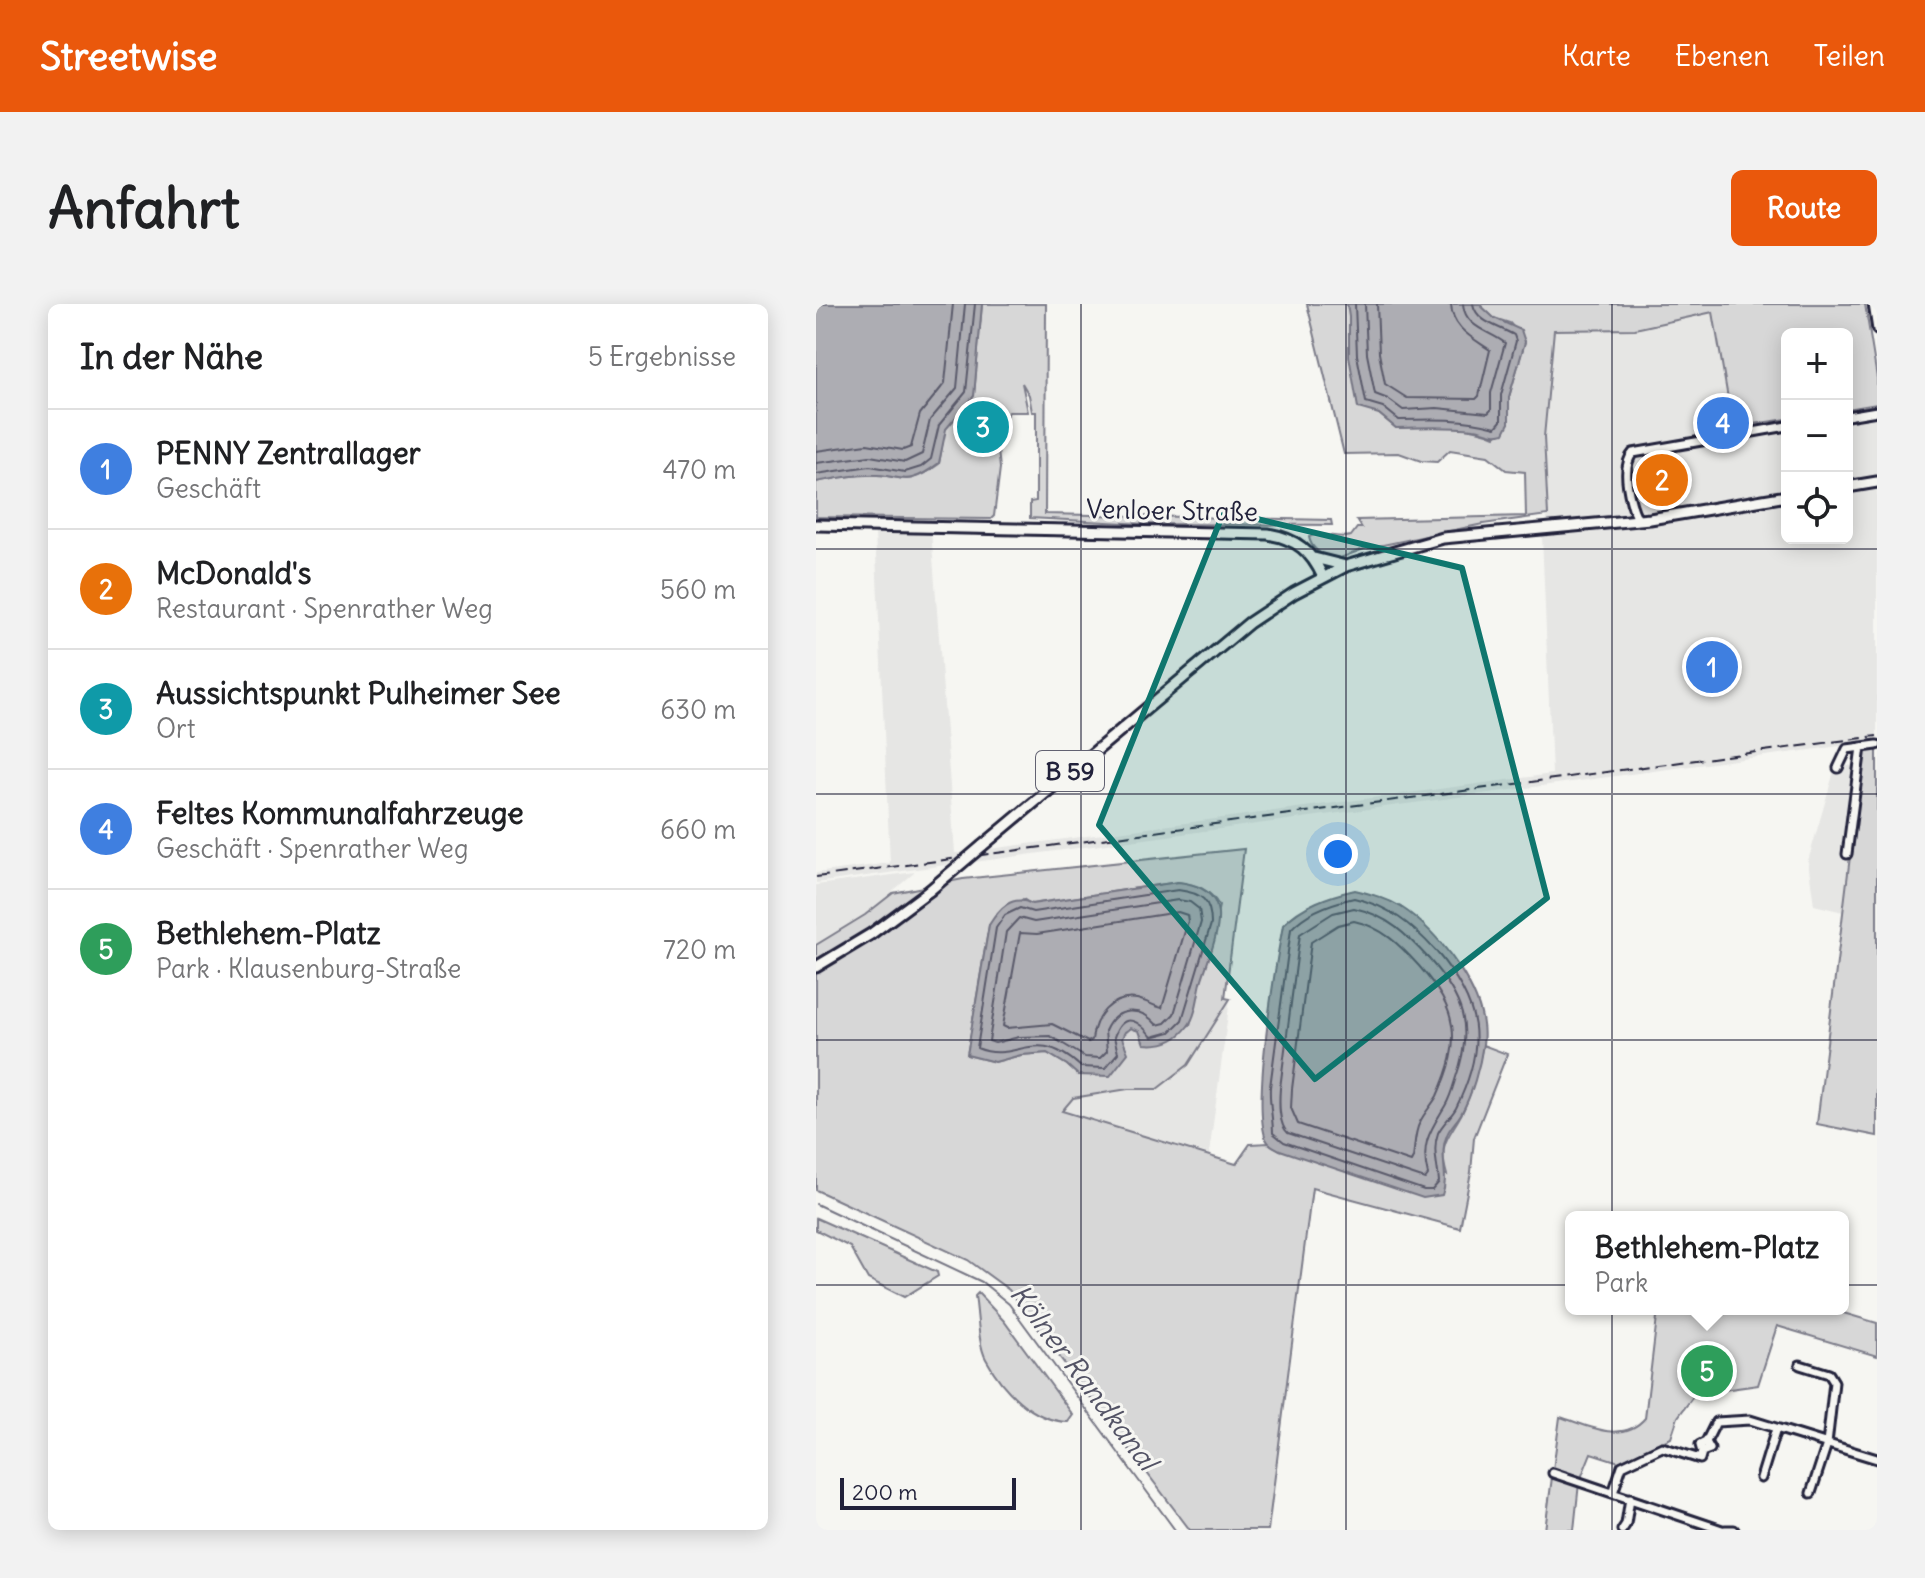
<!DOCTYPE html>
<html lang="de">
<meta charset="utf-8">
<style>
body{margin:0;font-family:Delius,sans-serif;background:#f2f2f2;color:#202124}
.controls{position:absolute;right:24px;top:24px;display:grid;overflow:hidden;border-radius:12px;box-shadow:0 4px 20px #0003}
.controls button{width:72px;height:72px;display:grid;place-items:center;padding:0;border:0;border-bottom:2px solid #e0e0e0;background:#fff;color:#202124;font:40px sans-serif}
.scale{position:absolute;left:24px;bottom:20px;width:176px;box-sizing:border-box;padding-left:8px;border:4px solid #22223b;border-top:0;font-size:22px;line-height:28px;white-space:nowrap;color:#22223b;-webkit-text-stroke:6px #f6f6f2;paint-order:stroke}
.you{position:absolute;left:522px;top:550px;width:28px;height:28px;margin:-20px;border:6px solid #fff;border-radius:50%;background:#1a73e8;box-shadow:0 0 0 12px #1a73e833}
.badge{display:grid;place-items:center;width:52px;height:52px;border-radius:50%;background:#ea580c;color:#fff;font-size:26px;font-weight:700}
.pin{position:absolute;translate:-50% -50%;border:4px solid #fff;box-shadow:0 2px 8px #0006}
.popup{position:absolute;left:749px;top:907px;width:284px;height:104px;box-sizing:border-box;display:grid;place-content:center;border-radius:12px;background:#fff;filter:drop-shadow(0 2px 6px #0005);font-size:26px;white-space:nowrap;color:#757577}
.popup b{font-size:30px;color:#202124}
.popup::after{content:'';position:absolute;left:50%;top:100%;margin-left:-16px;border:16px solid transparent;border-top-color:#fff}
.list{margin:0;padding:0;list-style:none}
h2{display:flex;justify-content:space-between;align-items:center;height:104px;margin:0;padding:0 32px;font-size:34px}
h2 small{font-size:26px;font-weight:400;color:#757577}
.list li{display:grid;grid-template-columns:52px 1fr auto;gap:24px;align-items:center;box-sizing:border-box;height:120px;padding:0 32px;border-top:2px solid #e0e0e0}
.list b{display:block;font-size:30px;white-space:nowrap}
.list p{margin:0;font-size:26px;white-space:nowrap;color:#757577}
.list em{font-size:26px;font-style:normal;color:#757577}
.icon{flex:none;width:44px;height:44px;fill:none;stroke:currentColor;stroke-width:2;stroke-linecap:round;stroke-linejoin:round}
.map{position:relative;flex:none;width:1061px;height:1226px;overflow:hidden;border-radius:12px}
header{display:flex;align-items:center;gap:48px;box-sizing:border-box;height:112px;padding:0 40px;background:#ea580c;color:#fff}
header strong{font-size:38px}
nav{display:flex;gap:44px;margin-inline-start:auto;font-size:28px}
.intro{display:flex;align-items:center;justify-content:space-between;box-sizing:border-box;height:192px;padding:0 48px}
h1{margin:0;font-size:56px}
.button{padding:20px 36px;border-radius:12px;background:#ea580c;color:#fff;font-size:28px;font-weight:700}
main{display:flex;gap:48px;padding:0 48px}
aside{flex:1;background:#fff;border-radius:12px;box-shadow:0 4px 20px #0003}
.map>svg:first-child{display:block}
.built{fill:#e6e6e4}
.green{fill:#d7d7d7;stroke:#7c7c89;stroke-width:2;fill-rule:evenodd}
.water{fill:#adadb3;stroke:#757583;stroke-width:2}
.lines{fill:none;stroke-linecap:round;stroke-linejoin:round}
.shore{stroke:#5a5a6b;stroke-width:2}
.stream{stroke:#757583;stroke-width:2}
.minor-casing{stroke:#22223b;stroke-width:13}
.major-casing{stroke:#22223b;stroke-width:15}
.minor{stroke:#f6f6f2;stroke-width:7}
.major{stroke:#f6f6f2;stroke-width:9}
.rail{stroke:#22223b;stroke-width:2;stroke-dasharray:12 6;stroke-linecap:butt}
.major-bridge-casing{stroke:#22223b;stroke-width:15;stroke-linecap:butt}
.major-bridge{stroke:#f6f6f2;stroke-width:9}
.marked{fill:#0f766e;fill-opacity:0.2;stroke:#0f766e;stroke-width:6;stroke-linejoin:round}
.grid{fill:none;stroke:#22223b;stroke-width:2;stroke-opacity:0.55}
.labels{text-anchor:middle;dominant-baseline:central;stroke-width:6;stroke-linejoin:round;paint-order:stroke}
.shield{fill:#f6f6f2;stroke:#626272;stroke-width:2}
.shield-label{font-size:24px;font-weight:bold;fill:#22223b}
.street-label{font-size:26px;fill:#22223b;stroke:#f6f6f2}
.water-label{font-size:28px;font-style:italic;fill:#535365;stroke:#f6f6f2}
</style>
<header>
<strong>Streetwise</strong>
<nav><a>Karte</a><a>Ebenen</a><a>Teilen</a></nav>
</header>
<div class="intro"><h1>Anfahrt</h1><a class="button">Route</a></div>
<main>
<aside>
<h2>In der Nähe<small>5 Ergebnisse</small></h2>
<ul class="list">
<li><span class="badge" style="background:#3f7fe0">1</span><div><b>PENNY Zentrallager</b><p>Geschäft</p></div><em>470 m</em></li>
<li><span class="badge" style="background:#e8710a">2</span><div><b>McDonald's</b><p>Restaurant · Spenrather Weg</p></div><em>560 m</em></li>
<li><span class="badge" style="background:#0f9aa8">3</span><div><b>Aussichtspunkt Pulheimer See</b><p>Ort</p></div><em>630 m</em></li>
<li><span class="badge" style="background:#3f7fe0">4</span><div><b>Feltes Kommunalfahrzeuge</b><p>Geschäft · Spenrather Weg</p></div><em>660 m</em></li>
<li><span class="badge" style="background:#2e9e5b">5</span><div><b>Bethlehem-Platz</b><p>Park · Klausenburg-Straße</p></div><em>720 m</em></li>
</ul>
</aside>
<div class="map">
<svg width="1061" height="1226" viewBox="0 0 1061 1226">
<rect width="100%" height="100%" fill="#f6f6f2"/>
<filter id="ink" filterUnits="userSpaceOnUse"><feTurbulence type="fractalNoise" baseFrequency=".0125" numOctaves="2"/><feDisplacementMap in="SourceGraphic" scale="16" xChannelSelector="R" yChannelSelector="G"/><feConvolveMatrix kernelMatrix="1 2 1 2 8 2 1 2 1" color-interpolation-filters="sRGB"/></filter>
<g filter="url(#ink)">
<!-- built -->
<path class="built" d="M 897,8 L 917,123 L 971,115 L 971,234 L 1031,234 L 1031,106 L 1061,102 L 1061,437 L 158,558 L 174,545 L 736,470 L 726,232 L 732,211 L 728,133 L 737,26 L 819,25 Z
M 64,225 L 115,226 L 139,549 L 146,549 L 130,561 L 0,579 L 0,569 L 74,559 L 59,228 Z
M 1044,460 L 1027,608 L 998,601 L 992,557 L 1019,464 Z
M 99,568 L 49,611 L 0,641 L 0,581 Z
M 414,695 L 393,850 L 245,807 L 256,794 L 312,785 L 341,785 L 372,761 Z"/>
<!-- green -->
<path class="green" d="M 166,0 L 230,0 L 229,210 L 515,216 L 516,221 L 328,220 L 214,214 L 214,198 L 220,197 L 220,108 L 216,108 L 213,91 L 206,79 L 212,108 L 193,108 L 180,129 L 184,164 L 178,212 L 175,215 L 0,213 L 0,178 C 17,175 34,171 51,171 C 87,169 86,187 123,160 L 129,125 L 158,91 Z
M 491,0 L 531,0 L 563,110 L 580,124 C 614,123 648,119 679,132 L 693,119 L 693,93 L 709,37 L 694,19 L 678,14 L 663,0 L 1049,0 L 1061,74 L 1061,100 L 1031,105 L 1031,30 L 971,30 L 971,115 L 917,123 L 897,8 L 819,25 L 738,26 L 728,133 L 732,211 L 667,220 L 548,245 L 519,256 C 507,252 495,245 493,233 C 505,226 521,236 535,232 L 541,224 L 546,224 L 541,216 L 710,212 L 709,168 L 690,166 L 672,152 L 634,146 L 621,158 L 605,157 L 583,149 L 528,150 Z
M 1061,445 L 1061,832 L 1001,820 L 1047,447 Z
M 428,545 L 409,694 L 414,695 L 372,761 L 341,785 L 312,785 L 257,794 L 246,807 L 420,860 L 434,840 L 453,839 L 464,846 L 631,871 C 621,837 634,833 647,807 C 657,786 662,763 667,741 L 691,750 L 658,834 L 655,868 L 644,924 L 496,884 L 452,1226 L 374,1226 L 193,986 L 152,956 L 0,886 L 0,641 L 49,611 L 77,589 L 147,575 ZM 362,578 C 380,580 394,585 403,602 L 374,721 L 323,727 L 315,724 L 262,771 L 251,761 L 231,749 L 205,751 L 179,758 L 151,751 L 173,621 L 207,595 L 215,600 Z
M 0,914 L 121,968 L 122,972 L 88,993 L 52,975 L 34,943 L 0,926 Z
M 162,989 L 188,1017 L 257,1111 L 252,1118 C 216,1117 186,1085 170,1055 C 162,1041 162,1009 159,992 Z
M 842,1005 L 1014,1005 L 1061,1019 L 1061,1052 L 961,1022 L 942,1081 L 879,1090 L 862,1113 L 855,1134 L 803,1158 L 775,1149 L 763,1179 L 758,1226 L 729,1226 L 744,1113 C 771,1121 806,1141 829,1114 Z"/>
<!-- water -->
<path class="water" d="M 0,0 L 166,0 L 158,92 L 130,125 L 123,159 C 86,187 87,169 51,171 C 34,171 17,175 0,178 Z
M 531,0 L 663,0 L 678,14 L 705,26 L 709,38 L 693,93 L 693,119 L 688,129 C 676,133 669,126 658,125 C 632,122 606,123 580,124 L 563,110 L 542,104 L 533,52 L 533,13 Z
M 362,578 C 424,585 399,634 386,675 C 382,688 381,711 372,722 C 361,737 345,742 328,740 L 323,727 L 315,724 L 309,728 L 306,734 L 312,749 L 294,772 L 262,771 L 251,761 L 231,749 L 205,751 L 179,758 L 151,751 L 173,621 C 183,605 196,589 216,600 Z
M 539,586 C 555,590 570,594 585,603 C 623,627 674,693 667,740 C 664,762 656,791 645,810 C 641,817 634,823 631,831 C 622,850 634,871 626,891 L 607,894 L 464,846 C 458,843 453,841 450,835 C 436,800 459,664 467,621 C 486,601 513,592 539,586 Z"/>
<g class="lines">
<!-- shore -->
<path class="shore" d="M 539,0 L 541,51 L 550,98 L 567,103 L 583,116 C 617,115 648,114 680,123 L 685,117 L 685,91 L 700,37 L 698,31 C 683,22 661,19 657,0
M 549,0 L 551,50 L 559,90 L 572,95 L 587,106 L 621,104 L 672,109 L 675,106 L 675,89 L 689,39 C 674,27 649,24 647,0
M 561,0 L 563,49 L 569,80 L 591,94 L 660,95 L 663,92 L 674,46 C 657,34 636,25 635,0
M 0,147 L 51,140 L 87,146 L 95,143 L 104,110 L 129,79 L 137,0
M 0,159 L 54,152 L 89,158 L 106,150 L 114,116 L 141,84 L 149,0
M 0,170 L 54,162 L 89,168 L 105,163 L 115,155 L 123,121 L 150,88 L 159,0
M 362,586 C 386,589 395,596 395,620 L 366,716 L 354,728 L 336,733 C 324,718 308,705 298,733 L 302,749 L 289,764 L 265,763 C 217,719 202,761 161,744 L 180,624 L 189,611 L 204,604 L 217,608 Z
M 538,594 C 573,602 595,620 619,646 C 665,700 672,739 640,804 C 635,813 626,820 622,829 C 616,845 622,862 623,878 L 616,886 L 608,886 L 468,838 L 457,829 C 457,814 453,799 454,783 L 475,625 C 490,608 516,599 538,594 Z
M 362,596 L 374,598 L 383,605 L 385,618 L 358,710 L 349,719 L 341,721 C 325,702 300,702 289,727 L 291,747 L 284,754 L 269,753 L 234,732 L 203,733 L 179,739 L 173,737 L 190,628 L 203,614 L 218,618 Z
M 538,604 C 571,611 591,631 613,655 C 647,694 658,723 640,773 C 637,783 634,794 629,802 C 614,827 604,840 612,871 L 609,875 L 472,829 C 462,820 463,798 464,784 L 484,630 L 517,609 Z
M 362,608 L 371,611 L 372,617 L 346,704 C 338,702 330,697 321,695 C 295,691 278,713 276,736 L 272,738 L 236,720 L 191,724 L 187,722 L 204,629 L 221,630 Z
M 538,617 C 566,623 584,641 603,662 C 643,708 646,736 621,792 C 616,801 608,809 604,818 C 598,829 599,843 597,854 L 595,858 L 482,820 L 475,804 L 476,785 L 495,638 L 522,621 Z"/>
<!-- stream -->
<path class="stream" d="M 0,900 L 166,978 L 193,1000 L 359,1226"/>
<!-- minor casing -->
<g class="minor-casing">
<path id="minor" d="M 1057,0 L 1061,26
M 1031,112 L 1061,107
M 822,216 C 814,200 804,163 817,149 L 971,122
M 1022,464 L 1031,445 L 1061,441
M 1031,550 L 1045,443
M 984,1061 L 1013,1070 L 1018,1078 L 1011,1140 L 995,1189
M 890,1138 L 894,1145 L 886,1148 L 884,1141 L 890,1138 L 900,1118 L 934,1116 L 1061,1155
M 737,1169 L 906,1226
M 945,1174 L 960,1125
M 797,1189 L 806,1162 L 846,1143 L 884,1155 L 886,1148
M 806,1226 L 810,1220 L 814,1194
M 909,1226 L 918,1226"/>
</g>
<!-- major casing -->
<g class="major-casing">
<path id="major" d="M 1031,183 L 1061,178
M 0,221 L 452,230 C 481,235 495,247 507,273
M 498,254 L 530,262
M 166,542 L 433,319 L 478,289 L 530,262 L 627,234 L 834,215 L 971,192
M 0,663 L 55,630 L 113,587"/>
</g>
<!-- minor -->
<use href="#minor" class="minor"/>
<!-- major -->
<use href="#major" class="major"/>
<!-- rail -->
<path class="rail" d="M 0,573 L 1061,432"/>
<!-- major-bridge casing -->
<g class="major-bridge-casing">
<path id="major-bridge" d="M 113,587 L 166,542"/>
</g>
<!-- major-bridge -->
<use href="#major-bridge" class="major-bridge"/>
</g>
</g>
<!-- marked area -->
<path class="marked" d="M 408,207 L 646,264 L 731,594 L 499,775 L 283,521 Z"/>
<!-- grid -->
<path class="grid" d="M 265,0 L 265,1226M 530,0 L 530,1226M 796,0 L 796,1226M 0,245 L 1061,245M 0,490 L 1061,490M 0,736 L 1061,736M 0,981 L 1061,981"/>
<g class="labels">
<!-- shield labels -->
<rect class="shield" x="220" y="447" width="68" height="40" rx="6"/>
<g class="shield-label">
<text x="254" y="467">B 59</text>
</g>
<!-- street labels -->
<g class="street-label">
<text transform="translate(356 206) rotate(1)">Venloer Straße</text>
</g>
<!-- water labels -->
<g class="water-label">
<text transform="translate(268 1073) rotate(53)">Kölner Randkanal</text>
</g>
</g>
</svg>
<div class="controls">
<button>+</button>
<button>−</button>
<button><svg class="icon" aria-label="locate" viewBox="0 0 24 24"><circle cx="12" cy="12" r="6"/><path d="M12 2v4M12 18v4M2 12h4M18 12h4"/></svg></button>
</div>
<div class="scale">200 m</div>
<div class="you"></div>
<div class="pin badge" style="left:896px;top:363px;background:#3f7fe0">1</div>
<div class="pin badge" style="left:846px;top:176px;background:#e8710a">2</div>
<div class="pin badge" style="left:167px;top:123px;background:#0f9aa8">3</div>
<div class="pin badge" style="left:907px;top:119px;background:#3f7fe0">4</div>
<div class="pin badge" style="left:891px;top:1067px;background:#2e9e5b">5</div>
<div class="popup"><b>Bethlehem-Platz</b>Park</div>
</div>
</main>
